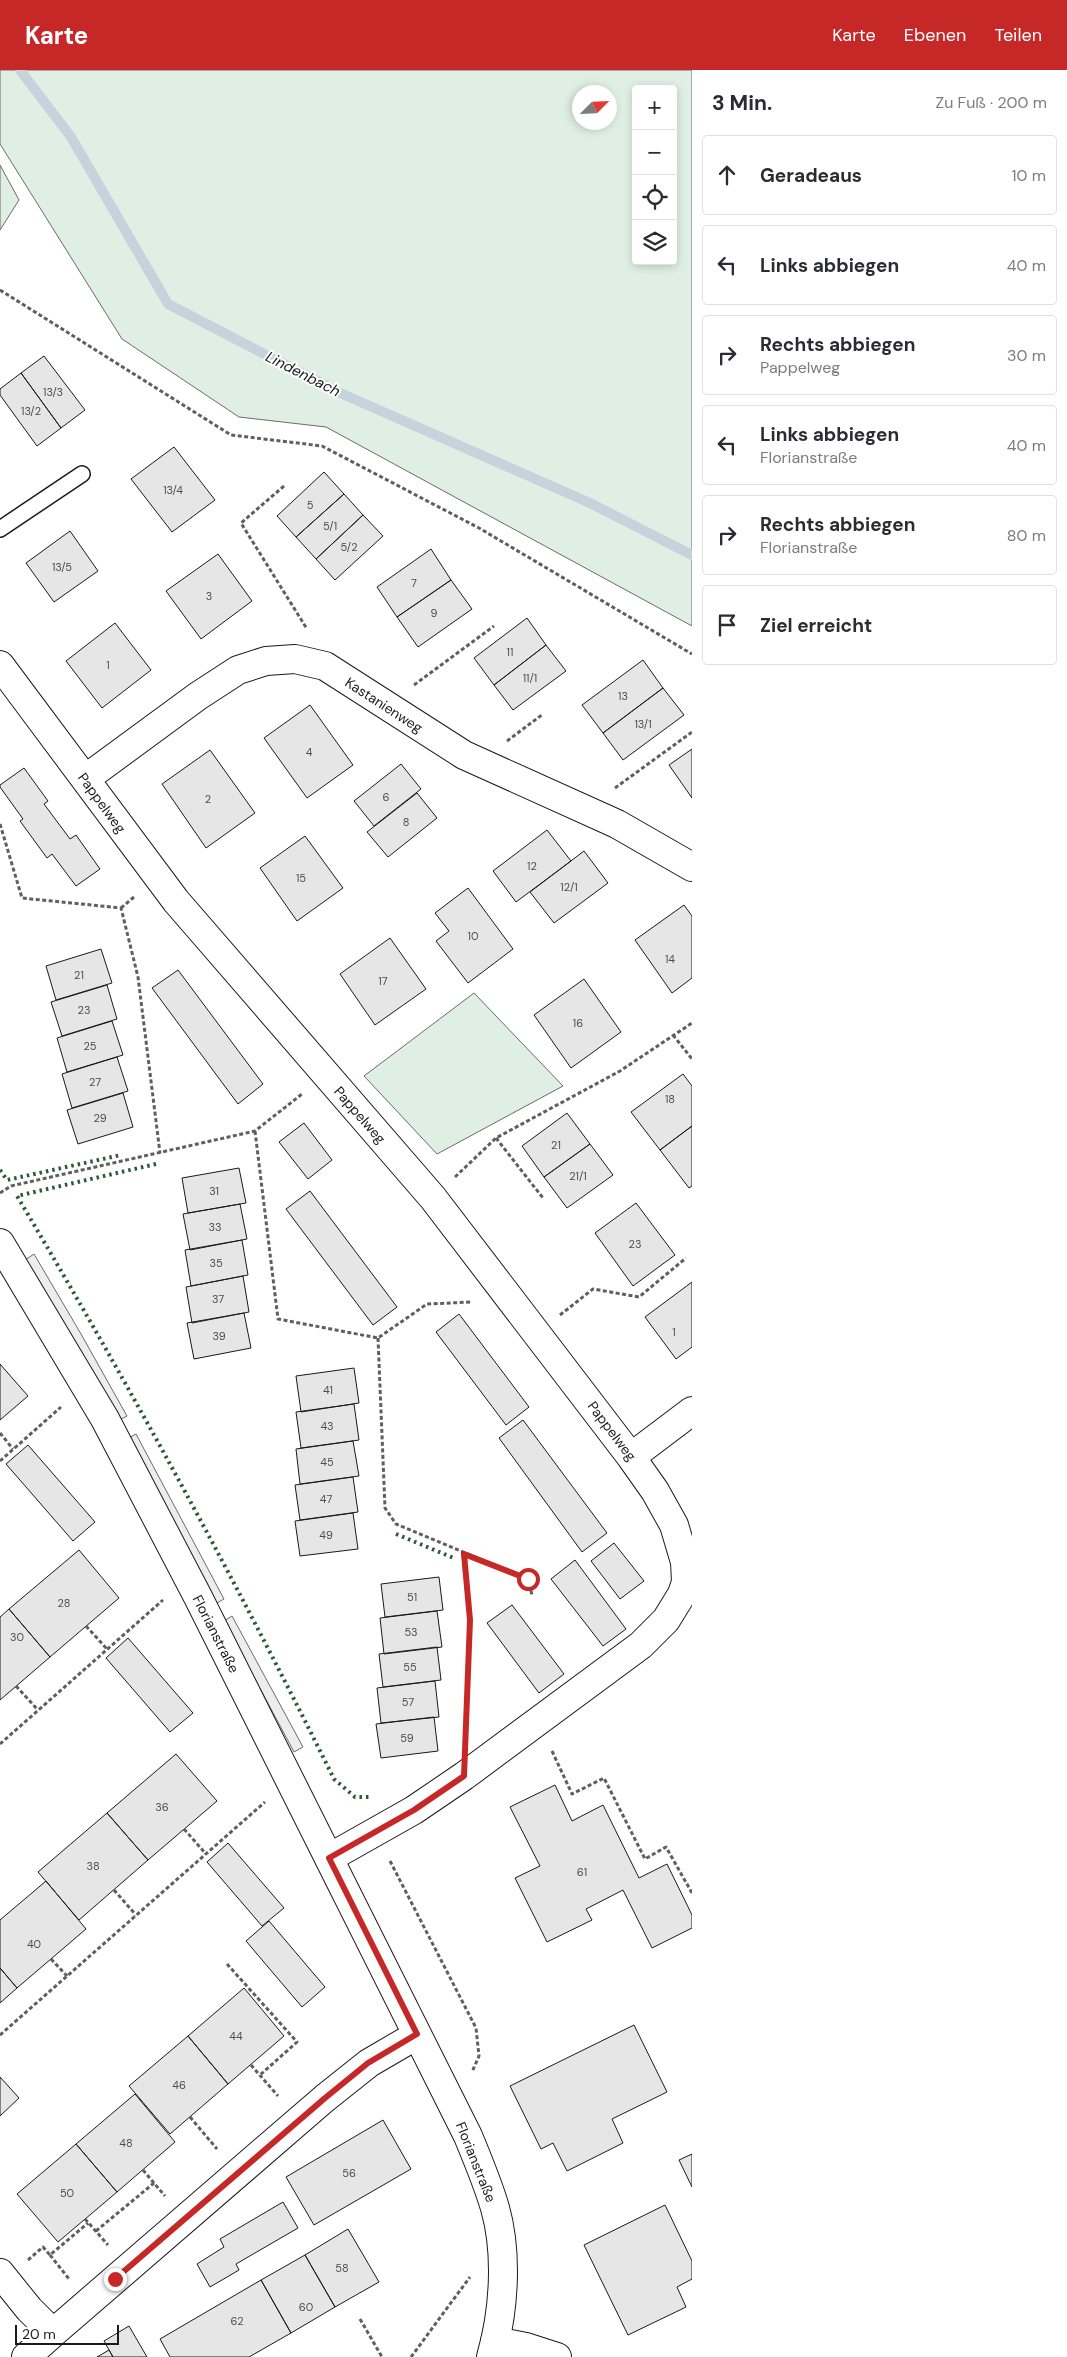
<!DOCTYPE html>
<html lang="de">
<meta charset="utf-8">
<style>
body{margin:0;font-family:"DM Sans",sans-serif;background:#f2f2f3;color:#2b2b33}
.controls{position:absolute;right:15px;top:15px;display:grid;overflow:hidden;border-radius:5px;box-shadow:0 2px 8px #0003}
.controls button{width:45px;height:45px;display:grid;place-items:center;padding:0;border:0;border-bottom:1px solid #e1e1e2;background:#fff;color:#2b2b33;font:25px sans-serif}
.compass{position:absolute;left:572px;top:15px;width:45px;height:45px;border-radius:50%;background:#fff;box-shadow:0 2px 8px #0003;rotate:66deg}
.scale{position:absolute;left:15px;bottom:12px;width:104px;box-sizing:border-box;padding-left:5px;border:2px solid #1a1a1a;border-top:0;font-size:14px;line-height:18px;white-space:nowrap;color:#1a1a1a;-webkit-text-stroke:4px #fff;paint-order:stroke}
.stop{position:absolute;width:15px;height:15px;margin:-11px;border:4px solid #c62828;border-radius:50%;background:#fff}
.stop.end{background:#c62828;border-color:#fff;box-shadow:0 1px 5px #0008}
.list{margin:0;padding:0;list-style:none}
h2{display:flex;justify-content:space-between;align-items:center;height:65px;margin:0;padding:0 20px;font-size:21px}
h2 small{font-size:16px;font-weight:400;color:#7c7c81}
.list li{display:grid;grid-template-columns:32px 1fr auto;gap:15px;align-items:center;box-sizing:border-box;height:80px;margin:0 10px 10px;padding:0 10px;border:1px solid #e1e1e2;border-radius:5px}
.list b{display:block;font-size:19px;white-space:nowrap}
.list p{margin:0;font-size:16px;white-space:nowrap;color:#7c7c81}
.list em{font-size:16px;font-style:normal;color:#7c7c81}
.icon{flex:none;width:28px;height:28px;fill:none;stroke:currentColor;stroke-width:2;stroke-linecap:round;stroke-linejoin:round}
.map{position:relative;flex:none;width:692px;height:2287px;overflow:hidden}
header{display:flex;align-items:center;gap:30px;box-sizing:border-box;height:70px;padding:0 25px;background:#c62828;color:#fff}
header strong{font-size:24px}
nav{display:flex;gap:28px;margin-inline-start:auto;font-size:18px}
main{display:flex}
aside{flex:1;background:#fff}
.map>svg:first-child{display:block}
.green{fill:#e0efe3;stroke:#6a6a6a;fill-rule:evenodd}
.parking{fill:#ededed;stroke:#6a6a6a}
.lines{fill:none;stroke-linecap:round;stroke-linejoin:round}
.stream{stroke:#c6d2dc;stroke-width:10}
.building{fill:#e6e6e6;stroke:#1a1a1a}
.service-casing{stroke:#1a1a1a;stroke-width:18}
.minor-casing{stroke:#1a1a1a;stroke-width:30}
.tertiary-casing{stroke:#1a1a1a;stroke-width:30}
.path{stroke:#5f5f5f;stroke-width:3;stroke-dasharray:4 2.5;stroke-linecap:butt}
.service{stroke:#fff;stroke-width:15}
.minor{stroke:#fff;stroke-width:28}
.tertiary{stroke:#fff;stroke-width:28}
.hedge{stroke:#2b5a34;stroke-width:4;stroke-dasharray:2.5 4;stroke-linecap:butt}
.route{stroke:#c62828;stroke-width:6}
.labels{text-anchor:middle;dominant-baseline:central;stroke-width:4;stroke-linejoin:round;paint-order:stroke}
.number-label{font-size:11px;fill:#4d4d4d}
.street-label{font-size:14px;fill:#1a1a1a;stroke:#fff}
.water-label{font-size:15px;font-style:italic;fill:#1a1a1a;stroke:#fff}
</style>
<header>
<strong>Karte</strong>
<nav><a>Karte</a><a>Ebenen</a><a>Teilen</a></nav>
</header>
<main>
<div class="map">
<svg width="692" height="2287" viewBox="0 0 692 2287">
<rect width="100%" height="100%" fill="#fff"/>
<!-- green -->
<path class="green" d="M 0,0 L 692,0 L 692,556 L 326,357 L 239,347 L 122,269 L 0,74 ZM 636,19 L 673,19 L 673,191 L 636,191 ZM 610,22 L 610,52 L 580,52 L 580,22 Z
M 0,95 L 19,130 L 0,160 Z
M 474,923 L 563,1016 L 437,1084 L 364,1006 Z"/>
<!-- parking -->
<path class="parking" d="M 34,1184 L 81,1264 L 127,1346 L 117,1351 L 25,1190 Z
M 136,1364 L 224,1529 L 215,1534 L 127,1369 Z
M 232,1546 L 303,1677 L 294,1682 L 224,1551 Z"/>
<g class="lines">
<!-- stream -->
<path class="stream" d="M 20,0 L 71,67 L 168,234 L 338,322 L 590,433 L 692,485"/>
</g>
<!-- building -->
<path class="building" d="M 44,286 L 85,340 L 61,358 L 21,303 Z
M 21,303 L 61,358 L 37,376 L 0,325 L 0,319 Z
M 174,377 L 215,430 L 172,462 L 131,409 Z
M 324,402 L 344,424 L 296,467 L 277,446 Z
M 344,424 L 363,445 L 316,489 L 296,467 Z
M 363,445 L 383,466 L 335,510 L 316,489 Z
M 70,461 L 98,501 L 54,532 L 26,493 Z
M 431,479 L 451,510 L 397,547 L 377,517 Z
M 218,484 L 252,531 L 201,569 L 166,521 Z
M 451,510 L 472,539 L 418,577 L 397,547 Z
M 527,548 L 546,575 L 494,615 L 474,588 Z
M 115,553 L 151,600 L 102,638 L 66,591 Z
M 546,575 L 566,601 L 513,640 L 494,615 Z
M 643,590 L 663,618 L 603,663 L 582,635 Z
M 663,618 L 684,645 L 623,690 L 603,663 Z
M 310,635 L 353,695 L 307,728 L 264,668 Z
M 692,679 L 692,728 L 669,695 Z
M 210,680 L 255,743 L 206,778 L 162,714 Z
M 401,694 L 421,719 L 374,756 L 354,731 Z
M 24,698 L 48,731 L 44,734 L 70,769 L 76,765 L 100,799 L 76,816 L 52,784 L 47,788 L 20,751 L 23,749 L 0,717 L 0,715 Z
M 417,723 L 437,748 L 388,787 L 367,762 Z
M 547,760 L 571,791 L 516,832 L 493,801 Z
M 305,766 L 343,818 L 297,851 L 260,798 Z
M 584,781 L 608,813 L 554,853 L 530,822 Z
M 468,818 L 513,879 L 468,913 L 436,871 L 449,861 L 435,843 Z
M 684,835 L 692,846 L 692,908 L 672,923 L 635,870 Z
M 390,868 L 426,919 L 375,955 L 340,904 Z
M 101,879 L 112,913 L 56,930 L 46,896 Z
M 178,900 L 263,1014 L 238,1034 L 152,918 Z
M 584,909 L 621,962 L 571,998 L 534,945 Z
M 107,915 L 117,949 L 62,966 L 51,932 Z
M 112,951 L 123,985 L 67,1002 L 57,968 Z
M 117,987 L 128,1021 L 72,1038 L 62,1004 Z
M 683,1004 L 692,1016 L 692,1056 L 660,1080 L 631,1042 Z
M 123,1023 L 133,1057 L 78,1074 L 67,1040 Z
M 567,1043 L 590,1074 L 544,1107 L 522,1076 Z
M 304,1053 L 332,1090 L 308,1109 L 279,1072 Z
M 692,1056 L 692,1116 L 689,1118 L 660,1080 Z
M 590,1074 L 613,1105 L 567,1138 L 544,1107 Z
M 239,1098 L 246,1133 L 188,1143 L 182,1108 Z
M 310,1121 L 397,1237 L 373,1255 L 286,1139 Z
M 636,1133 L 675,1185 L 633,1216 L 595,1163 Z
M 240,1134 L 247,1169 L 190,1180 L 183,1144 Z
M 242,1170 L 248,1205 L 191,1216 L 185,1180 Z
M 243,1206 L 249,1242 L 192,1253 L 186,1217 Z
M 692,1212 L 692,1277 L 676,1289 L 645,1247 Z
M 244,1243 L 251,1278 L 194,1289 L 187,1253 Z
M 459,1244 L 529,1337 L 506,1355 L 436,1262 Z
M 0,1294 L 28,1326 L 0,1350 Z
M 354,1298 L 359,1333 L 301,1342 L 296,1306 Z
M 354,1334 L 359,1370 L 301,1378 L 296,1342 Z
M 523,1350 L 607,1463 L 582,1482 L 499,1368 Z
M 353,1371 L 359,1406 L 300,1414 L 296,1379 Z
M 28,1375 L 95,1452 L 73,1471 L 6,1394 Z
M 353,1407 L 358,1442 L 300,1450 L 295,1415 Z
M 353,1443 L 358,1479 L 300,1486 L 295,1451 Z
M 614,1473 L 644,1511 L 620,1529 L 591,1491 Z
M 79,1480 L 119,1528 L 50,1587 L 9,1539 Z
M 575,1490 L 626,1559 L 603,1576 L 551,1509 Z
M 439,1507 L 443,1540 L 385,1547 L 381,1514 Z
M 512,1535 L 564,1604 L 539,1623 L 487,1553 Z
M 9,1539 L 50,1587 L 0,1630 L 0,1547 Z
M 437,1541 L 442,1577 L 384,1584 L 380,1548 Z
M 128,1568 L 193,1643 L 170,1662 L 106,1588 Z
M 437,1577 L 441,1610 L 383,1617 L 379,1584 Z
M 435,1611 L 439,1647 L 381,1653 L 377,1618 Z
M 434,1647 L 438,1681 L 381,1688 L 376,1654 Z
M 176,1684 L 217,1731 L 148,1790 L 107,1743 Z
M 555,1715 L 572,1751 L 603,1735 L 639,1808 L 667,1794 L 692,1845 L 692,1858 L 652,1878 L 623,1820 L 586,1839 L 592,1850 L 547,1872 L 515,1808 L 540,1796 L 510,1737 Z
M 107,1743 L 148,1790 L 79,1850 L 38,1802 Z
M 228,1773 L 284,1838 L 262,1856 L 207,1792 Z
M 46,1811 L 86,1859 L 17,1918 L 0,1898 L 0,1850 Z
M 269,1851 L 325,1917 L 302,1937 L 246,1871 Z
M 0,1898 L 17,1918 L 0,1933 Z
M 244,1918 L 284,1966 L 228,2014 L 188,1966 Z
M 634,1955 L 667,2022 L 612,2049 L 623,2073 L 567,2101 L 553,2073 L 541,2079 L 510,2016 Z
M 188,1966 L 228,2014 L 170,2064 L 129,2016 Z
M 0,2007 L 19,2028 L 0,2046 Z
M 135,2024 L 175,2072 L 117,2122 L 76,2074 Z
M 383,2050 L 411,2099 L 314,2155 L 286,2107 Z
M 76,2074 L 117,2122 L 58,2172 L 17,2124 Z
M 692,2084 L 692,2117 L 679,2090 Z
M 283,2132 L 298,2158 L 236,2194 L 239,2200 L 210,2217 L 197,2194 L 224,2177 L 220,2169 Z
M 665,2135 L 692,2191 L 692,2209 L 677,2217 L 686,2237 L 628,2265 L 584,2175 Z
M 348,2159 L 379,2212 L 335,2237 L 305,2185 Z
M 305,2185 L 335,2237 L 291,2263 L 261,2210 Z
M 261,2210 L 291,2263 L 249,2287 L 170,2287 L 160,2269 Z
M 129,2256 L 147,2287 L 113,2287 L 104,2271 Z
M 109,2280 L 113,2287 L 97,2287 Z"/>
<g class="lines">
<!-- service casing -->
<g class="service-casing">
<path id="service" d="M 0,459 L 82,404"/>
</g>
<!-- minor casing -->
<g class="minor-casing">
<path id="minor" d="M 0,595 L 176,831 L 433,1128 L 631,1387 L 655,1421 L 674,1455 L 685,1492 L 686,1512 L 682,1524 L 666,1550 L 641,1575 L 464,1706 L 414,1740 L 329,1788
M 85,709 L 198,626 L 238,600 L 266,591 L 295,589 L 325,596 L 464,685 L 617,754 L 692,797
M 631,1387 L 692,1341
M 0,2203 L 29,2239 L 53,2263 L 26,2287
M 53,2263 L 325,2028 L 369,1993 L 417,1965
M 495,2271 L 526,2277 L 557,2287"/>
</g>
<!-- tertiary casing -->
<g class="tertiary-casing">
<path id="tertiary" d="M 0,1173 L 105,1349 L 198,1527 L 468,2066 C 478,2090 488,2114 495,2138 C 508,2184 504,2242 491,2287"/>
</g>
<!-- path -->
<path class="path" d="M 0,220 L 231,365 L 322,376 L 479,458 L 692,584
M 284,416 L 241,453 L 307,559
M 414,615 L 494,556
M 507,671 L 543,644
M 615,718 L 692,662
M 0,754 L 22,828 L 121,838 L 138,907 L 160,1083
M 121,838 L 134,827
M 673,965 L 692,989
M 255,1061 L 278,1249 L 378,1268 L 427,1234 L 472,1232
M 496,1068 L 543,1128
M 455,1107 L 496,1068 L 620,1001 L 692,953
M 0,1123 L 11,1116 L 255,1061 L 302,1024
M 560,1245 L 593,1219 L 639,1227 L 686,1188
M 378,1268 L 385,1438 L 396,1454 L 528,1509 L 532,1525
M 0,1363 L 13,1379
M 0,1391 L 61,1337
M 463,1484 L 469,1549 L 466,1665
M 86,1556 L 107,1579
M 16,1616 L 38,1640
M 0,1674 L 163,1530
M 552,1681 L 572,1724 L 604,1708 L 645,1789 L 666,1777 L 692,1823
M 184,1759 L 206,1784
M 390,1791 L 476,1958 L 479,1986 L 472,2002
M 114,1820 L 136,1845
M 51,1889 L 67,1906
M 227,1894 L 297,1972 L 260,2005
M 0,1965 L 265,1732
M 251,1995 L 278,2026
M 190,2047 L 217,2079
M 143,2100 L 165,2126
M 85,2149 L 108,2175
M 96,2161 L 154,2113
M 50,2185 L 69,2209
M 28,2190 L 43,2177 L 50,2185 L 88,2153
M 360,2249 L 382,2287
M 411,2287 L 470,2207"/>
<!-- service -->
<use href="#service" class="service"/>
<!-- minor -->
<use href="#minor" class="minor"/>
<!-- tertiary -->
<use href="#tertiary" class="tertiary"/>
<!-- hedge -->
<path class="hedge" d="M 156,1094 L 17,1126 C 130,1316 236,1511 334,1709 L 355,1727 L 369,1727
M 0,1100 L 7,1110 L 121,1085
M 396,1464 L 456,1489"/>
</g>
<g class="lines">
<!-- route -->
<path class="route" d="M 115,2209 L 325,2028 L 368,1993 L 417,1964 L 329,1788 L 414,1740 L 464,1706 L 470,1550 L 464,1484 L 528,1509"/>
</g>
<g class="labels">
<!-- number labels -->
<g class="number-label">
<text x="53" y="322">13/3</text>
<text x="31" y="341">13/2</text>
<text x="173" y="420">13/4</text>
<text x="310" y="435">5</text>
<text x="330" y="456">5/1</text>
<text x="349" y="477">5/2</text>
<text x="62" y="497">13/5</text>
<text x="414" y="513">7</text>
<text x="209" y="526">3</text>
<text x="434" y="543">9</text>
<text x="510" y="582">11</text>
<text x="108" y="595">1</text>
<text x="530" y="608">11/1</text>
<text x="623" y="626">13</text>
<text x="643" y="654">13/1</text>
<text x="309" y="682">4</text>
<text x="386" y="727">6</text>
<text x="208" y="729">2</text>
<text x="406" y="752">8</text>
<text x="532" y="796">12</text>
<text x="301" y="808">15</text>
<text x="569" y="817">12/1</text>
<text x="473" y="866">10</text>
<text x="670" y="889">14</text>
<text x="79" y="905">21</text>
<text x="383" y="911">17</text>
<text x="84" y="940">23</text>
<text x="578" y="953">16</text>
<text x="90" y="976">25</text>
<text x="95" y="1012">27</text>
<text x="670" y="1029">18</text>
<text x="100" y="1048">29</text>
<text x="556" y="1075">21</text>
<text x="578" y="1106">21/1</text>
<text x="214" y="1121">31</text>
<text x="215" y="1157">33</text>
<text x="635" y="1174">23</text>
<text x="216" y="1193">35</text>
<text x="218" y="1229">37</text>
<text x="674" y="1262">1</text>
<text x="219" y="1266">39</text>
<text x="328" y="1320">41</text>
<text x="327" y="1356">43</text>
<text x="327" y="1392">45</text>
<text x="326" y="1429">47</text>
<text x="326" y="1465">49</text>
<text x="412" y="1527">51</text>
<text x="64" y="1533">28</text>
<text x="411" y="1562">53</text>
<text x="17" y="1567">30</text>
<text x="410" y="1597">55</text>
<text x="408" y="1632">57</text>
<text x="407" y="1668">59</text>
<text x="162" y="1737">36</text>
<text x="93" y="1796">38</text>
<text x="582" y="1802">61</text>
<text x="34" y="1874">40</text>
<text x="236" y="1966">44</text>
<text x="179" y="2015">46</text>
<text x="126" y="2073">48</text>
<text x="349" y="2103">56</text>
<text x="67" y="2123">50</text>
<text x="342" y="2198">58</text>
<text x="306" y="2237">60</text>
<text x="237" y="2251">62</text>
</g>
<!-- street labels -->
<g class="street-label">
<text transform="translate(384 635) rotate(33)">Kastanienweg</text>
<text transform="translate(102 733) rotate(54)">Pappelweg</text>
<text transform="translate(360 1045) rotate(49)">Pappelweg</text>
<text transform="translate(612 1361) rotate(53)">Pappelweg</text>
<text transform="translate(216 1564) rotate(63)">Florianstraße</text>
<text transform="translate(476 2092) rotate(68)">Florianstraße</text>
</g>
<!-- water labels -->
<g class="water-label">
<text transform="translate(303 304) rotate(27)">Lindenbach</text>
</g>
</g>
</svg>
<div class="controls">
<button>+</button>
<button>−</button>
<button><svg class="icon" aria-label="locate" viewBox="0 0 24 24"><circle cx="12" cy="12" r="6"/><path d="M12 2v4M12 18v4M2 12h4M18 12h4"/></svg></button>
<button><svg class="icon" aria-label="layers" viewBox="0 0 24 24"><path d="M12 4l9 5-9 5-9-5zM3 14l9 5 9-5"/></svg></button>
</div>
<svg class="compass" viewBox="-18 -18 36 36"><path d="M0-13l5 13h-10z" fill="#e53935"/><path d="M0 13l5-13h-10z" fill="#7c7c81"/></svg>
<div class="scale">20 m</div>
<div class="stop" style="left:528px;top:1509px"></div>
<div class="stop end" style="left:115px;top:2209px"></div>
</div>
<aside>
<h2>3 Min.<small>Zu Fuß · 200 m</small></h2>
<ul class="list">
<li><svg class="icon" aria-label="ahead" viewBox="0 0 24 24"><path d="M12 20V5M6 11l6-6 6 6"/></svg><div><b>Geradeaus</b></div><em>10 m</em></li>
<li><svg class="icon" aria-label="left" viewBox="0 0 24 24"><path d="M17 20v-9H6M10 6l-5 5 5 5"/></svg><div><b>Links abbiegen</b></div><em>40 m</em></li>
<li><svg class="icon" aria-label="right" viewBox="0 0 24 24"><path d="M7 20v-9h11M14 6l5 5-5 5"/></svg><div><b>Rechts abbiegen</b><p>Pappelweg</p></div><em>30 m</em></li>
<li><svg class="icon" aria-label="left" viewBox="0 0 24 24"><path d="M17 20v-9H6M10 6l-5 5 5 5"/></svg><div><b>Links abbiegen</b><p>Florianstraße</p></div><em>40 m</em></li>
<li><svg class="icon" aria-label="right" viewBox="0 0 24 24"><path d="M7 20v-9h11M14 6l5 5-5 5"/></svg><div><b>Rechts abbiegen</b><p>Florianstraße</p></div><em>80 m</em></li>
<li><svg class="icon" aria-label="arrive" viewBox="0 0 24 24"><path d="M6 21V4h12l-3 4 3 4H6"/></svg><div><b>Ziel erreicht</b></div></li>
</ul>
</aside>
</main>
